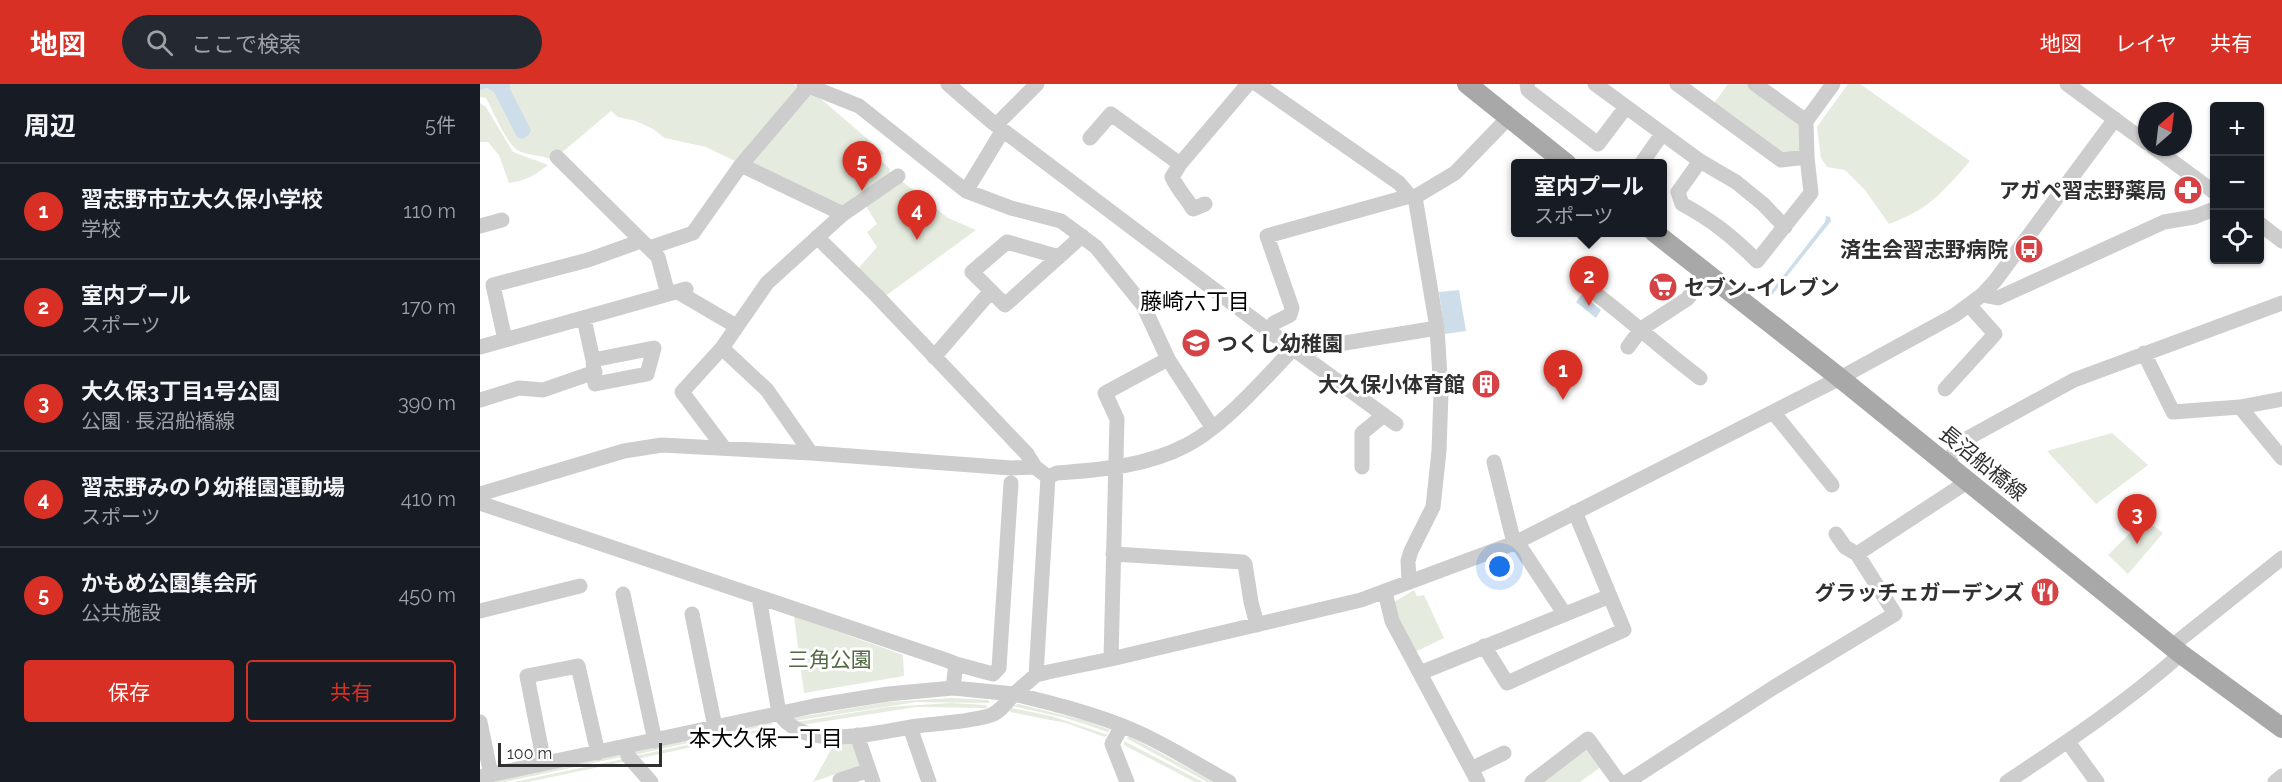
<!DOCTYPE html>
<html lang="ja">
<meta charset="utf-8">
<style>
body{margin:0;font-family:Raleway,"Noto Sans JP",sans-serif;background:#242831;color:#f1f3f6}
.controls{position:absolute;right:18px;top:18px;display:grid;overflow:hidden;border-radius:6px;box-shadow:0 2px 4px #0004}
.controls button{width:54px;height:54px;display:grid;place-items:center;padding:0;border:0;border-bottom:2px solid #363941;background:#171b24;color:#f1f3f6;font:30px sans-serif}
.compass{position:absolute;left:1658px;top:18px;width:54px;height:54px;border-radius:50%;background:#171b24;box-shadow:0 2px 4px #0004;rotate:28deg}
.scale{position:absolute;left:18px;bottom:15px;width:164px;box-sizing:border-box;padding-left:6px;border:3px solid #303030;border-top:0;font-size:16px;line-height:21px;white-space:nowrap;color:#303030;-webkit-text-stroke:4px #fff;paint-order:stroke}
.you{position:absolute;left:1020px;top:483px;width:21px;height:21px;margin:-15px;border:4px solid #fff;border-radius:50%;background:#1a73e8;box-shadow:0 0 0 9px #1a73e833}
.badge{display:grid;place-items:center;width:39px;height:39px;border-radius:50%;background:#d93025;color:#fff;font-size:20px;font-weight:700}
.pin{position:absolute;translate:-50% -50px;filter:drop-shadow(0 2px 3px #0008)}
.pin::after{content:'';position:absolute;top:32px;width:21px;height:18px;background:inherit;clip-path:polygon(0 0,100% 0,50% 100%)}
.popup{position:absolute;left:1031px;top:75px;width:156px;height:78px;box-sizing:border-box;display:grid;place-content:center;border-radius:6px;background:#171b24;filter:drop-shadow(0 2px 4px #0005);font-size:20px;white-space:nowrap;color:#9ea1a6}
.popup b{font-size:22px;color:#f1f3f6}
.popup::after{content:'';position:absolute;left:50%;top:100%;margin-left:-12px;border:12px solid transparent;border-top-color:#171b24}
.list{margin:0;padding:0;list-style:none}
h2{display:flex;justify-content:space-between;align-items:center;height:78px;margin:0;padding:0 24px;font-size:26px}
h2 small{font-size:20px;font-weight:400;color:#9ea1a6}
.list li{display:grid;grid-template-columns:39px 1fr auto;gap:18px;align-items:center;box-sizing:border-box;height:96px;padding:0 24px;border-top:2px solid #363941}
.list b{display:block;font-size:22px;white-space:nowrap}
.list p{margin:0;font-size:20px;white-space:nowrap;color:#9ea1a6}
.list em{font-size:20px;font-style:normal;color:#9ea1a6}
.actions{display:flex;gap:12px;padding:18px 24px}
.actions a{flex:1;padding:14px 0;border:2px solid #d93025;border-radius:6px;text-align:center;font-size:21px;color:#d93025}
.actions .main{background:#d93025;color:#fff}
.icon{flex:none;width:33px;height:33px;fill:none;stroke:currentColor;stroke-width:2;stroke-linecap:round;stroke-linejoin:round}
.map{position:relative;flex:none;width:1802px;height:698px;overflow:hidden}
header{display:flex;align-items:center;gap:36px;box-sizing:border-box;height:84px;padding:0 30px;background:#d93025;color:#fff}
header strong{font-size:28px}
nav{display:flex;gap:33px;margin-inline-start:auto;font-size:21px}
.search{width:420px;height:54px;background:#242831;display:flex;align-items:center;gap:15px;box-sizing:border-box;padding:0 21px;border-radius:33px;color:#9ea1a6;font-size:22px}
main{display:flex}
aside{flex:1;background:#171b24}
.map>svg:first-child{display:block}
.green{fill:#e5ebdf}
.water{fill:#cddde9}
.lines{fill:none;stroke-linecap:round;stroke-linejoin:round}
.minor{stroke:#cdcdcd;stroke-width:15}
.major{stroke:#a8a8a8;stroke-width:20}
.labels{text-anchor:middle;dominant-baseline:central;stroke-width:6;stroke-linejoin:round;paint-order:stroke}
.poi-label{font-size:21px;font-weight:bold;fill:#303030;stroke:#fff;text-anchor:end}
.street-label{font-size:21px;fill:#303030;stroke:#fff}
.park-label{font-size:21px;fill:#516841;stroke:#fff}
.neighbourhood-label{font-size:22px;fill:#000;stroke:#fff}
</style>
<header>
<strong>地図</strong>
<div class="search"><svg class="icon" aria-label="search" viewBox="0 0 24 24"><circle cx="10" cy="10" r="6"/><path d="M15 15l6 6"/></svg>ここで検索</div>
<nav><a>地図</a><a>レイヤ</a><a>共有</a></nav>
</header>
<main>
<aside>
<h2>周辺<small>5件</small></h2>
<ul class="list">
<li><span class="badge">1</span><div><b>習志野市立大久保小学校</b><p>学校</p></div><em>110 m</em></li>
<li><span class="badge">2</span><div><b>室内プール</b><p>スポーツ</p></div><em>170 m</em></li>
<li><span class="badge">3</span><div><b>大久保3丁目1号公園</b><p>公園 · 長沼船橋線</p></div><em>390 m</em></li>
<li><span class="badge">4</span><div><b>習志野みのり幼稚園運動場</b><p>スポーツ</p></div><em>410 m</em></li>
<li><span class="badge">5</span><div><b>かもめ公園集会所</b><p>公共施設</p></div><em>450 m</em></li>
</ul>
<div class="actions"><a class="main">保存</a><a>共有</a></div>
</aside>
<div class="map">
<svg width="1802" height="698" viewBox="0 0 1802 698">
<rect width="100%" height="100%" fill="#fff"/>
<!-- green -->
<path class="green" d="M 0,0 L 313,0 L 321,5 L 255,77 L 226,63 L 185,54 L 173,45 L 156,37 L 138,33 L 131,27 L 73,76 C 62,71 52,72 41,68 C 27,63 14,28 6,14 L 0,13 Z
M 1248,0 L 1270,0 L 1326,37 L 1324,71 L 1303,74 L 1232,22 Z
M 1368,0 L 1380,0 L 1490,77 C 1463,108 1449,125 1409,140 L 1385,106 L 1365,86 L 1347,83 L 1341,74 L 1337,43 Z
M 327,9 L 335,10 L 404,69 L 398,74 L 410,85 L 408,95 L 364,125 L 270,81 Z
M 0,19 L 6,23 L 33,68 L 68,81 C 55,91 46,97 29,99 L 19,71 L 8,58 L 0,58 Z
M 419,95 L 468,134 L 496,146 L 404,213 L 377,186 L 397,163 L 387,148 L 397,140 L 384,119 Z
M 1632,349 L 1668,381 L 1616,420 L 1567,367 Z
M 1664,435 L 1683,449 L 1648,490 L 1628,471 Z
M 934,506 L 937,512 L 944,511 L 964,554 L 935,568 L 911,520 Z
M 314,532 L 423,571 L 424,592 L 324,609 Z
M 472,614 L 508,616 L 510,619 L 437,618 L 313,637 L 313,634 L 408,618 Z
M 471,619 L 506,621 L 507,624 L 436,623 L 321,641 L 317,638 L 408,623 Z
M 538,620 L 607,637 L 630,646 L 628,648 L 586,634 L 533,622 Z
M 531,624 L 571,632 L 628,651 L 625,653 L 586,639 L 530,628 Z
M 291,639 L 293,640 L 154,671 L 154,667 Z
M 297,642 L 299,644 L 157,675 L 155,672 Z
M 649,652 L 734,698 L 727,698 L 646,654 Z
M 356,657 L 373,657 L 381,681 L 333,698 Z
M 644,657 L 723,698 L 715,698 L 644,661 Z
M 1108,663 L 1122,682 L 1100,698 L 1060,698 Z
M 139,671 L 141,673 L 24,698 L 7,698 Z
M 143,675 L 143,678 L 48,698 L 34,698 Z"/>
<!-- water -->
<path class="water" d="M 0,0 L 30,0 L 30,5 L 51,46 L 49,51 L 42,55 L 37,53 L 14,8 L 7,4 L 0,6 Z
M 1346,132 L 1350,133 L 1351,137 L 1292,211 L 1289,210 L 1345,138 Z
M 979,206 L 986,247 L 965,250 L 959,208 Z
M 1102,210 L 1121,226 L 1116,234 L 1096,218 Z"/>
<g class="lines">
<!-- minor -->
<path class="minor" d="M 324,0 L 379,22 L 486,107 L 531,124 L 581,137 L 616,163 L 663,221 L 688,275 L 732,343
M 468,0 L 512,38 L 789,247 L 916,340
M 777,0 L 919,99 L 930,112 L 935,113 L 957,244 L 961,309 L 959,367 L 953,423 L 931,467 L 928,477 L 929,497
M 1047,0 L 1048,6 L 1054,11 L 1118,60 L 1146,23
M 1115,0 L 1220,77 L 1256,98 L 1283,120 L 1305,143
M 1197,0 L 1301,76 L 1327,73
M 1275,0 L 1326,37
M 1587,0 L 1667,59
M 516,41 L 557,0
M 610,54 L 631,30 L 700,80
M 1673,63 L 1734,108
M 77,73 L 178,173 L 188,210
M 1220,77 L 1198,108 L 1202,120 C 1232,136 1253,153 1277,177 L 1331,109 L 1327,73 L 1326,37 L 1353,0
M 1161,80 L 1182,50
M 261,81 L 330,0
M 486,107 L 523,46
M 935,113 L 975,89 L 1028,34
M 725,120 L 713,125 C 706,113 698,106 692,93 L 700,80 L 768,0
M 1780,140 L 1802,157
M 0,142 L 22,136
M 337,153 L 397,212 L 547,370 L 555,383
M 161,157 L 108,176 L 13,201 L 25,256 L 206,205
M 169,164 L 213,149 L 261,81 L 363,130
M 579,173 L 527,158 L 492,188 L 525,221 L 602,152
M 198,208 L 256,242
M 1502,211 L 1518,214 L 1684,138 L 1714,133 L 1734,125
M 1120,213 C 1154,239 1185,268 1220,294
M 104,235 L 113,276 L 115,300 L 167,290 L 174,264 L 113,276
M 789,247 L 794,239 L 810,231 L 812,224 L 787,152 L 930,112
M 0,263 L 25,256
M 1148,263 L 1161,245 L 1207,215 L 1227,190
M 242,264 L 287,306 L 331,369
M 1664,269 L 1693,328 L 1760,323 L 1802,315
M 454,273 L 511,207
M 825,273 L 834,264 L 957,244
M 1465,305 L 1515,250 L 1490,222
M 0,316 L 39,304 L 63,306 L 115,288
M 1760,323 L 1802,374
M 1293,328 L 1352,401
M 244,364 L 202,308 L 242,264 L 287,199 L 363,130 L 418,92
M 1014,378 L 1034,459
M 1465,379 L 1488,354 L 1594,296 L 1802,219
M 882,383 L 882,349 L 904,331
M 0,410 L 144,367 L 182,361 L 331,369 L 531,384 L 555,383 L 568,393 L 577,389 C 621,386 667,382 707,361 C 744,342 784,295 813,265
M 0,419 L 466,576 L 476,580 L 473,604
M 1356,450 L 1365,463 L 1377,470 L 1487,398
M 1037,458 L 1084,529
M 633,470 L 763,478 L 765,480 L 771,518 L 777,541
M 905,508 L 912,537 L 998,698
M 143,510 L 175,657
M 279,513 L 299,629 C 325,670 399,647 438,642 C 459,639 491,638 511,631 C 520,628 528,617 534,610
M 0,527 L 100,502
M 212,530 L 235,643
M 1004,562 L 1027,599 L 1144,546 L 1095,428
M 1692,562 L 1802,474
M 631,575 L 637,335 L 625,309 L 688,275
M 476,580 L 513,590 L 519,584 L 531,399
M 940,589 L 1130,512
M 556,591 L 568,393
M 0,638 L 11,691
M 642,642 L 632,660 L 647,698
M 430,643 L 449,698
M 377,651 L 393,698
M 1588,658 L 1617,698
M 146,663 L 148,672 L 171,698
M 64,679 L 47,592 L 98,582 L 118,669
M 991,685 L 1024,669
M 0,693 L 334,622 L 408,610 L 473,604 L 534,610
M 360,696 L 389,686
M 749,698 C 718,681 687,661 655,647 C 616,630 575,620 534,610 L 556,591 L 568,588 L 631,575 L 881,516 L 1037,458 L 1360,294 L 1475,231 L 1502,211 L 1515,197 L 1635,35
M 1052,698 L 1108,655 L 1139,698
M 1147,698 L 1296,602 L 1415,530 L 1377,470
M 1527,698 C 1587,658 1647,618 1701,570
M 1795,698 L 1802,692"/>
<!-- major -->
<path class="major" d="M 987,0 L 1087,80
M 1174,148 L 1360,294 L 1701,570 L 1802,644"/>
</g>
<!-- icons -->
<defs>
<g id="pharmacy-disc" transform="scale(1.5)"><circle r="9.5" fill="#d54347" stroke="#fff"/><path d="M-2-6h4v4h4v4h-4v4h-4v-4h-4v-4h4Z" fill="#fff"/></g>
<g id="bus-disc" transform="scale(1.5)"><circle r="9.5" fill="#d54347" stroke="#fff"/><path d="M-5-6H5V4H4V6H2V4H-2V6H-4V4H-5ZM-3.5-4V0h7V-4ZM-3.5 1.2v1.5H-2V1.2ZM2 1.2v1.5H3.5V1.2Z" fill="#fff"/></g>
<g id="supermarket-disc" transform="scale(1.5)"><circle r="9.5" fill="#d54347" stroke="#fff"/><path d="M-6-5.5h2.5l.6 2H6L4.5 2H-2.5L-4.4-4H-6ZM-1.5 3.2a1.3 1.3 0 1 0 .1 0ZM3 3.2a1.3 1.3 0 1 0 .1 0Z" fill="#fff"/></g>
<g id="school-disc" transform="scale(1.5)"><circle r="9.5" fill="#d54347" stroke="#fff"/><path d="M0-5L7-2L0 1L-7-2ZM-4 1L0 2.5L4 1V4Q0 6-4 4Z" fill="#fff"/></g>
<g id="building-disc" transform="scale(1.5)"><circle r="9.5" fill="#d54347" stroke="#fff"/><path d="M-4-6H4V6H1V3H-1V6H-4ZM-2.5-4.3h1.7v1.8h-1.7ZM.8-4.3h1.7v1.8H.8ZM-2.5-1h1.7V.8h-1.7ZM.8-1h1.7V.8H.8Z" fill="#fff"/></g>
<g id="restaurant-disc" transform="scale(1.5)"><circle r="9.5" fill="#d54347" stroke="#fff"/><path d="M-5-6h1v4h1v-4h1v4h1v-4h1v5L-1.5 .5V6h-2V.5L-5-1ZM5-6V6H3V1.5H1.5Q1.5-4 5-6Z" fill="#fff"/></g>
</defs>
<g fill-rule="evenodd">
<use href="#pharmacy-disc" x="1708" y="106"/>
<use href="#bus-disc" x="1549" y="165"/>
<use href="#supermarket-disc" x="1183" y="203"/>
<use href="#school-disc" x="716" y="259"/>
<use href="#building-disc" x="1006" y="300"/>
<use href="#restaurant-disc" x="1565" y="508"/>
</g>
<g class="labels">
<!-- poi labels -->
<g class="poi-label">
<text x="1687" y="106">アガペ習志野薬局</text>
<text x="1528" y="165">済生会習志野病院</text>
<text x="1204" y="203" text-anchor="start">セブン-イレブン</text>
<text x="737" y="259" text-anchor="start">つくし幼稚園</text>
<text x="985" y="300">大久保小体育館</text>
<text x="1544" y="508">グラッチェガーデンズ</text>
</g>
<!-- street labels -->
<g class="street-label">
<text transform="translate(1503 379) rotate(39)">長沼船橋線</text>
</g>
<!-- park labels -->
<g class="park-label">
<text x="350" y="575">三角公園</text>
</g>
<!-- neighbourhood labels -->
<g class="neighbourhood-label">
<text x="715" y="217">藤崎六丁目</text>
<text x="286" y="654">本大久保一丁目</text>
</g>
</g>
</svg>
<div class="controls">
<button>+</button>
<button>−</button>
<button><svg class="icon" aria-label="locate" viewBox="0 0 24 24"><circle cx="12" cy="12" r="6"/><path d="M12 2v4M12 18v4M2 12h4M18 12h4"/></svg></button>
</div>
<svg class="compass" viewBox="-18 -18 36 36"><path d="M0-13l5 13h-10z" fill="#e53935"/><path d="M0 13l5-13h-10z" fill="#9ea1a6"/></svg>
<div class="scale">100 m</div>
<div class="you"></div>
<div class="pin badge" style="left:1083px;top:316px">1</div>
<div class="pin badge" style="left:1109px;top:222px">2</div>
<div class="popup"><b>室内プール</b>スポーツ</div>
<div class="pin badge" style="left:1657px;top:460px">3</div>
<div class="pin badge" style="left:437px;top:156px">4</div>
<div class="pin badge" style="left:382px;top:107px">5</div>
</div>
</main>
